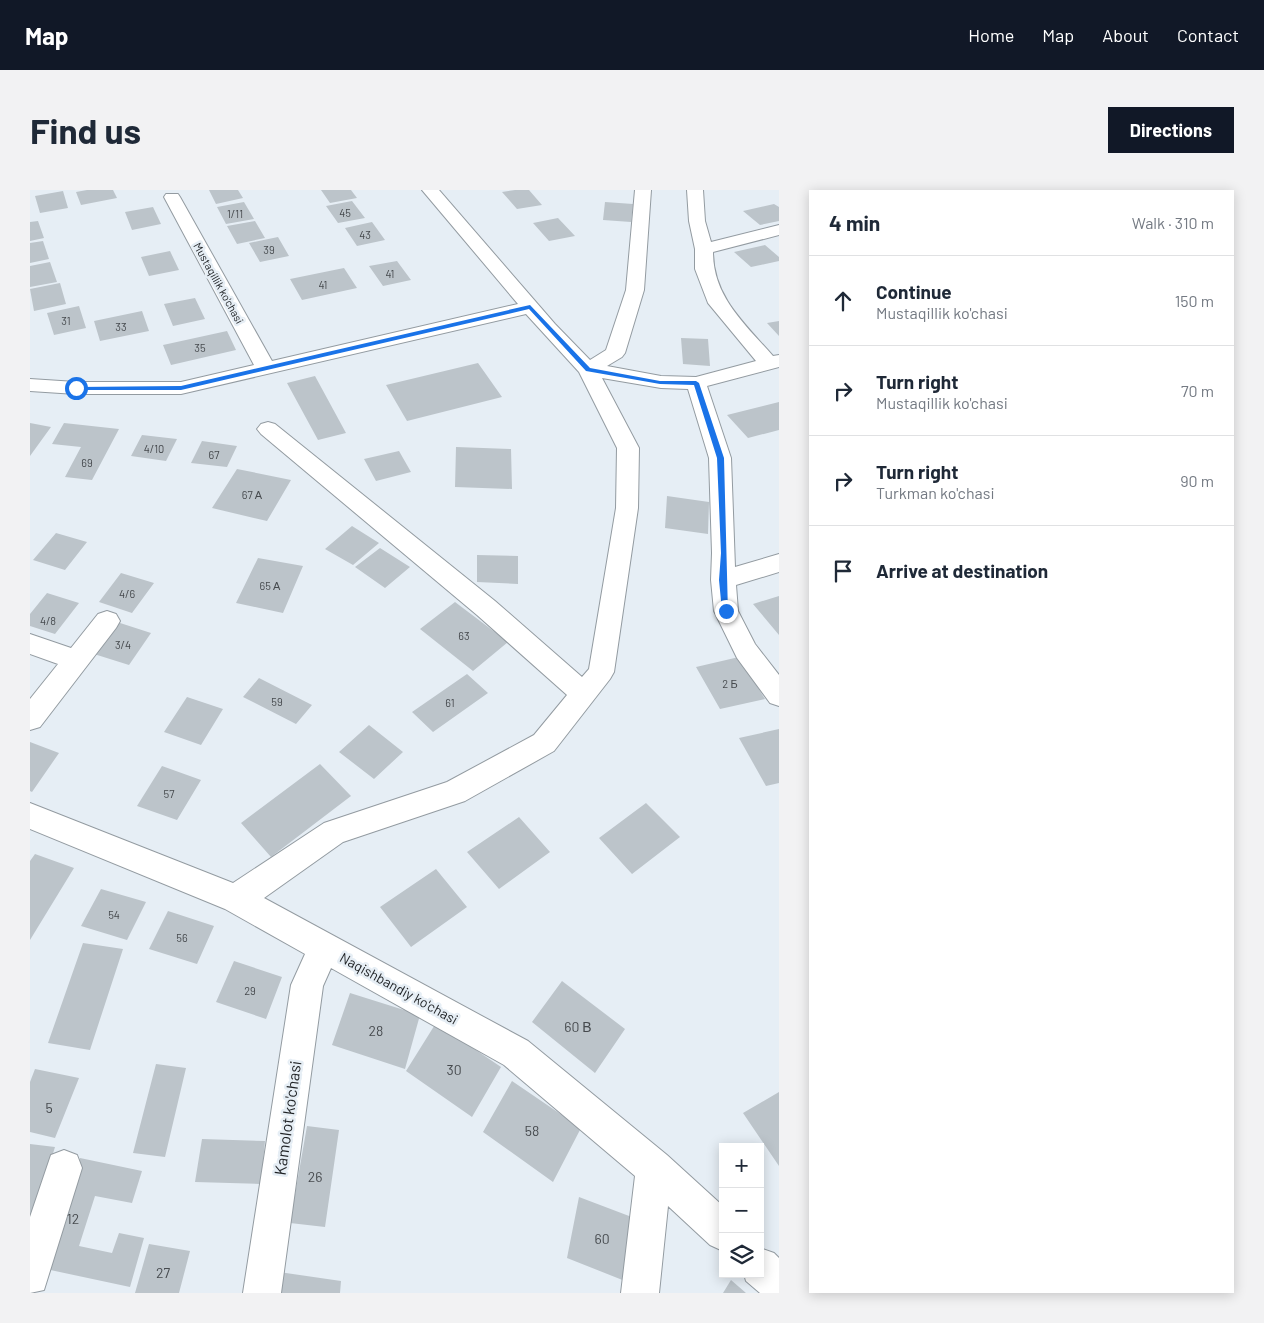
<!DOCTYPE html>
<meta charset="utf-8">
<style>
body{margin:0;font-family:Barlow,sans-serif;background:#f2f2f3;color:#1f2937}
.controls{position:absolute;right:15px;bottom:15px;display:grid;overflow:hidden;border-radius:0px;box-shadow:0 2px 12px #0003}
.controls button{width:45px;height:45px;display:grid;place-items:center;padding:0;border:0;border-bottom:1px solid #e0e1e3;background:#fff;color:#1f2937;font:25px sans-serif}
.stop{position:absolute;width:15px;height:15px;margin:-11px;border:4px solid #1a73e8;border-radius:50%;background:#fff}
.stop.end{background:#1a73e8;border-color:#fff;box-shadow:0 1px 5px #0008}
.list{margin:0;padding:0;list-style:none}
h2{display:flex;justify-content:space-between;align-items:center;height:65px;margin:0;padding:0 20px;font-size:21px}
h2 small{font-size:16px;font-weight:400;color:#747a83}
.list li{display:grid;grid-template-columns:32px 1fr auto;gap:15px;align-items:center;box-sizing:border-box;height:90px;padding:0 20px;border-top:1px solid #e0e1e3}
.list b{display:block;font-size:19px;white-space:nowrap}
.list p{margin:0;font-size:16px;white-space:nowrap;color:#747a83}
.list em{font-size:16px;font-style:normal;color:#747a83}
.icon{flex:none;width:28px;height:28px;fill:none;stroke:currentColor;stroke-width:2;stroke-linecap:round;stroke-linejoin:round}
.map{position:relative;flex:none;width:749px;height:1103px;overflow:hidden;border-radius:0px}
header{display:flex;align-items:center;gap:30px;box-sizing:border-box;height:70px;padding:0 25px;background:#111827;color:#fff}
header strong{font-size:24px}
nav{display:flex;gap:28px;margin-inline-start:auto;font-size:18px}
.intro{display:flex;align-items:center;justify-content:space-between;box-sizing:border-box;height:120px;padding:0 30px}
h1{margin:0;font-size:35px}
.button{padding:12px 22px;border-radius:0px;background:#111827;color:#fff;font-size:18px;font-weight:700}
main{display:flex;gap:30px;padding:0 30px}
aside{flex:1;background:#fff;border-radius:0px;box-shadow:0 2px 12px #0003}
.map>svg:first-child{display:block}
.building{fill:#bcc4ca}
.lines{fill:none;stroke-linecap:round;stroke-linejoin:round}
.minor-casing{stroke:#939ba1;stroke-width:2}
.minor{fill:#fff;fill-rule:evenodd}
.route{fill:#1a73e8}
.labels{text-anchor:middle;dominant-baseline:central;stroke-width:5;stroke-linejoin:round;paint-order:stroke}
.number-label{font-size:11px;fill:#464a4e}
.far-street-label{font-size:11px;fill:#1f2225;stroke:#e6eef5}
.street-label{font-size:14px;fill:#1f2225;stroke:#e6eef5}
.near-number-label{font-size:14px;fill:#464a4e}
.near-street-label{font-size:16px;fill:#1f2225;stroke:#e6eef5}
</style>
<header>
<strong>Map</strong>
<nav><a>Home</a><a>Map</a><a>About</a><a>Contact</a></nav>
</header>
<div class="intro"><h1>Find us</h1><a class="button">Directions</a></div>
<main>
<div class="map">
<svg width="749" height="1103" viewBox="0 0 749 1103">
<rect width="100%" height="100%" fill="#e6eef5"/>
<!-- building -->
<path class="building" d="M 57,0 L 83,0 L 87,8 L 51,15 L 46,2 Z
M 179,0 L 208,0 L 213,8 L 186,14 Z
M 291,0 L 321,0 L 327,8 L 300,13 Z
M 485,0 L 499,0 L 512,15 L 487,19 L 472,2 Z
M 33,1 L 38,18 L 10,23 L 5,6 Z
M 322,11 L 335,28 L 308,33 L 296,16 Z
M 214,12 L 224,29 L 196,34 L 187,17 Z
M 575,12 L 603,14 L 601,32 L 573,30 Z
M 744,14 L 749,17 L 749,31 L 730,35 L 713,21 Z
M 123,17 L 131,34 L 102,40 L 95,22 Z
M 528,28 L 545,46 L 519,51 L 503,33 Z
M 8,31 L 14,48 L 0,51 L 0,32 Z
M 225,31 L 235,48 L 207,54 L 197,36 Z
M 342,32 L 355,50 L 327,56 L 315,38 Z
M 248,47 L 259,66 L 230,72 L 219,53 Z
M 13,51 L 19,69 L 0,73 L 0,53 Z
M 735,55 L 749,67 L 749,71 L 721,77 L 704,62 Z
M 140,61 L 149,80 L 119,86 L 111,67 Z
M 367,71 L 381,90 L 353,96 L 339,76 Z
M 20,72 L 27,92 L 0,97 L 0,76 Z
M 314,78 L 327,98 L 272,110 L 260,89 Z
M 30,93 L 36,114 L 4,121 L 0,99 Z
M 165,108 L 175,129 L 143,136 L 134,114 Z
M 49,116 L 56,138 L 24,145 L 17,123 Z
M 112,121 L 119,141 L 70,151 L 64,131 Z
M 749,131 L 749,146 L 737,133 Z
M 197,141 L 206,160 L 141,175 L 133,155 Z
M 651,148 L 678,149 L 680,176 L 653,174 Z
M 448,173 L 472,207 L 377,231 L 356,195 Z
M 285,186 L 316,243 L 288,250 L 257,193 Z
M 749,212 L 749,240 L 718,248 L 697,225 Z
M 0,233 L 21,237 L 0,266 Z
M 34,233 L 89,239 L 62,290 L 35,287 L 51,257 L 22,254 Z
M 112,245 L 147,249 L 136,271 L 101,266 Z
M 172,251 L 207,256 L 197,277 L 161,273 Z
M 426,257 L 481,259 L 482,299 L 425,297 Z
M 369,261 L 381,282 L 346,291 L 334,269 Z
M 207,279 L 261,290 L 237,331 L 182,318 Z
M 637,306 L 679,312 L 678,344 L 635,338 Z
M 322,336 L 349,353 L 323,375 L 295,359 Z
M 26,343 L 57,352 L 35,380 L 3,370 Z
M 350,358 L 380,377 L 355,398 L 325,377 Z
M 447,365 L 488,366 L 488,394 L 447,392 Z
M 228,368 L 273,376 L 253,423 L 206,413 Z
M 91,383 L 124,393 L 102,423 L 69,412 Z
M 17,403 L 49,413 L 25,444 L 0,436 L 0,424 Z
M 749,406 L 749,445 L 723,414 Z
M 425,412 L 478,452 L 443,481 L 390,439 Z
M 87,432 L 121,443 L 99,475 L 64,464 Z
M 709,467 L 735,509 L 690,519 L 666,477 Z
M 437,484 L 458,503 L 403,542 L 382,522 Z
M 229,488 L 282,515 L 266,534 L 213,507 Z
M 157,507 L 193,519 L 171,555 L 134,542 Z
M 339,535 L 373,562 L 344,589 L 309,562 Z
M 749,539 L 749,593 L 736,596 L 709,548 Z
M 0,552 L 29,563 L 2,602 L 0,601 Z
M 290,574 L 321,606 L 241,667 L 211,633 Z
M 132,576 L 171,590 L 147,630 L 107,616 Z
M 616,613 L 650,647 L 602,684 L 569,648 Z
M 489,627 L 520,662 L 469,699 L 437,662 Z
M 5,664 L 44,678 L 0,750 L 0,671 Z
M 406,679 L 437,717 L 381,757 L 350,717 Z
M 71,699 L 116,712 L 97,750 L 51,736 Z
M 138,721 L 184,736 L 167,774 L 119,759 Z
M 53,753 L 93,759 L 60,860 L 18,853 Z
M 204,771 L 252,787 L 236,829 L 186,812 Z
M 532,791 L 595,839 L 565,883 L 502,832 Z
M 320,803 L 390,825 L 375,879 L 302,855 Z
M 406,833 L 471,877 L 442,927 L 376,881 Z
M 126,874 L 156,878 L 135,967 L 103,963 Z
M 5,879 L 49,888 L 25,948 L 0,942 L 0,892 Z
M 482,891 L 551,938 L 523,992 L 453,942 Z
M 749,902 L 749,976 L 713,923 Z
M 277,936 L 309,940 L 295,1037 L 260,1033 Z
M 172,949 L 235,951 L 231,994 L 165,992 Z
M 0,954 L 25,957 L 0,1037 Z
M 50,968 L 112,981 L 102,1013 L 65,1006 L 49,1056 L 82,1063 L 89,1043 L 114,1048 L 100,1097 L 11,1078 Z
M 549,1007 L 607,1029 L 595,1091 L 537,1068 Z
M 119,1054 L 160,1061 L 149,1103 L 105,1103 Z
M 249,1082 L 311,1091 L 310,1103 L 246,1103 Z
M 701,1090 L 716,1103 L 693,1103 Z"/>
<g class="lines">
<!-- minor casing -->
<g class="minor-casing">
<path id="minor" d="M 392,0 L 409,0 L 525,134 L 560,170 L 576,160 L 596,100 L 605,0 L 621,0 L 614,100 L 595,163 L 592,167 L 577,176 L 631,186 L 666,187 L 726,171 L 678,113 L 665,79 L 665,59 L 659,31 L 657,0 L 673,0 L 675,31 L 681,52 L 749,35 L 749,45 L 683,62 C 683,107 715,134 743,166 L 749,165 L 749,177 L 677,196 L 701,268 L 705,377 L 749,364 L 749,382 L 706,395 L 708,421 L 725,454 L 749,485 L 749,516 L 740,513 L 707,468 L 684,421 L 681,390 L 682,363 L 679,268 L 658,199 L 631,198 L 572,188 L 609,258 L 608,318 L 584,482 L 580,489 L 524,561 L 435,611 L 313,652 L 234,708 L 498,851 L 637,965 L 693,1016 L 693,1061 L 680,1055 L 638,1016 L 629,1103 L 591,1103 L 605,986 L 474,875 L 301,778 L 293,796 L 251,1103 L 213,1103 L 261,795 L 275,764 L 195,719 L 0,639 L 0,613 L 203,693 L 294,633 L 417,592 L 504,545 L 537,505 L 447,425 L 231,244 L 227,239 L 231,234 L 238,232 L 245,234 L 465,411 L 552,487 L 559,479 L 586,318 L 587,258 L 549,182 L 496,124 L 151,204 L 46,204 L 0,201 L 0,189 L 46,192 L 151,192 L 224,175 L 134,7 L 136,4 L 148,4 L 150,7 L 242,171 L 488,114 Z
M 77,421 L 86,424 L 90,431 L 86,438 L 10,537 L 0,540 L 0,509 L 28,474 L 0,464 L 0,444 L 41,458 L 68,424 Z
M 34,960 L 47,965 L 52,978 L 14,1100 L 0,1103 L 0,1027 L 21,965 Z
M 730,1058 L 744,1063 L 749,1068 L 749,1103 L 730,1103 L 716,1091 L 714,1084 L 730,1084 Z"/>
</g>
<!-- minor -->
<use href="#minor" class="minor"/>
</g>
<!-- route -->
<path class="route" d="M 500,115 L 560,178 L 630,191 L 666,191 L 669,193 L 694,268 L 698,423 L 693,423 L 692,421 L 689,390 L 691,363 L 687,268 L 664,195 L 630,194 L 556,181 L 499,119 L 151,200 L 46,200 L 43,198 L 46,197 L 151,196 Z"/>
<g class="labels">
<!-- number labels -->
<g class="number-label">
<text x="315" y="22">45</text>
<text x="205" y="23">1/11</text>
<text x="335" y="44">43</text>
<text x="239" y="59">39</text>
<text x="360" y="83">41</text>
<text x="293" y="94">41</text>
<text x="36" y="130">31</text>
<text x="91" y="136">33</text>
<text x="170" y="157">35</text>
<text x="124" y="258">4/10</text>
<text x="184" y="264">67</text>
<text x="57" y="272">69</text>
<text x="222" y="304">67 А</text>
<text x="240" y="395">65 А</text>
<text x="97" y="403">4/6</text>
<text x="18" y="430">4/8</text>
<text x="434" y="445">63</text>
<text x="93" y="454">3/4</text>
<text x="700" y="493">2 Б</text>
<text x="247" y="511">59</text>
<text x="420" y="512">61</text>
<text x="139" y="603">57</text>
<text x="84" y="724">54</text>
<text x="152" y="747">56</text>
<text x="220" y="800">29</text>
</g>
<!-- far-street labels -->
<g class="far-street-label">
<text transform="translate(189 93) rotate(61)">Mustaqillik ko'chasi</text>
</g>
<!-- street labels -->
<g class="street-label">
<text transform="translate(369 798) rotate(29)">Naqishbandiy ko'chasi</text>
</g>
<!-- near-number labels -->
<g class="near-number-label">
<text x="548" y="836">60 В</text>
<text x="346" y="840">28</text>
<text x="424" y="879">30</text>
<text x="19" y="917">5</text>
<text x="502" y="940">58</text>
<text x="285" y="986">26</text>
<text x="43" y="1028">12</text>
<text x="572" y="1048">60</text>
<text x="133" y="1082">27</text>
</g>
<!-- near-street labels -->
<g class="near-street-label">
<text transform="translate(257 928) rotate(-82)">Kamolot ko'chasi</text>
</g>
</g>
</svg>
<div class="controls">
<button>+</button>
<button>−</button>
<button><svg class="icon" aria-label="layers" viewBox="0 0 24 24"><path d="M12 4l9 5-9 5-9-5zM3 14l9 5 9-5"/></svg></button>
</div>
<div class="stop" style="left:46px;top:198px"></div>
<div class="stop end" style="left:696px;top:421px"></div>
</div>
<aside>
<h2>4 min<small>Walk · 310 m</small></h2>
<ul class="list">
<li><svg class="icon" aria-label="ahead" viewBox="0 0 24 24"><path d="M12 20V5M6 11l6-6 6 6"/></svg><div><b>Continue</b><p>Mustaqillik ko'chasi</p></div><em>150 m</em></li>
<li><svg class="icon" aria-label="right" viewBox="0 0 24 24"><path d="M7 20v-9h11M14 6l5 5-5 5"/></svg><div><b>Turn right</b><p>Mustaqillik ko'chasi</p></div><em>70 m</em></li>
<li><svg class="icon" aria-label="right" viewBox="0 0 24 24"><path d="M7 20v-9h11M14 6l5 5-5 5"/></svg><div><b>Turn right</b><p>Turkman ko'chasi</p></div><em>90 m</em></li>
<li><svg class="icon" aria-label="arrive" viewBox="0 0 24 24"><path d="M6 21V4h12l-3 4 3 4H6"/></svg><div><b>Arrive at destination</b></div></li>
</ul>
</aside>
</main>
